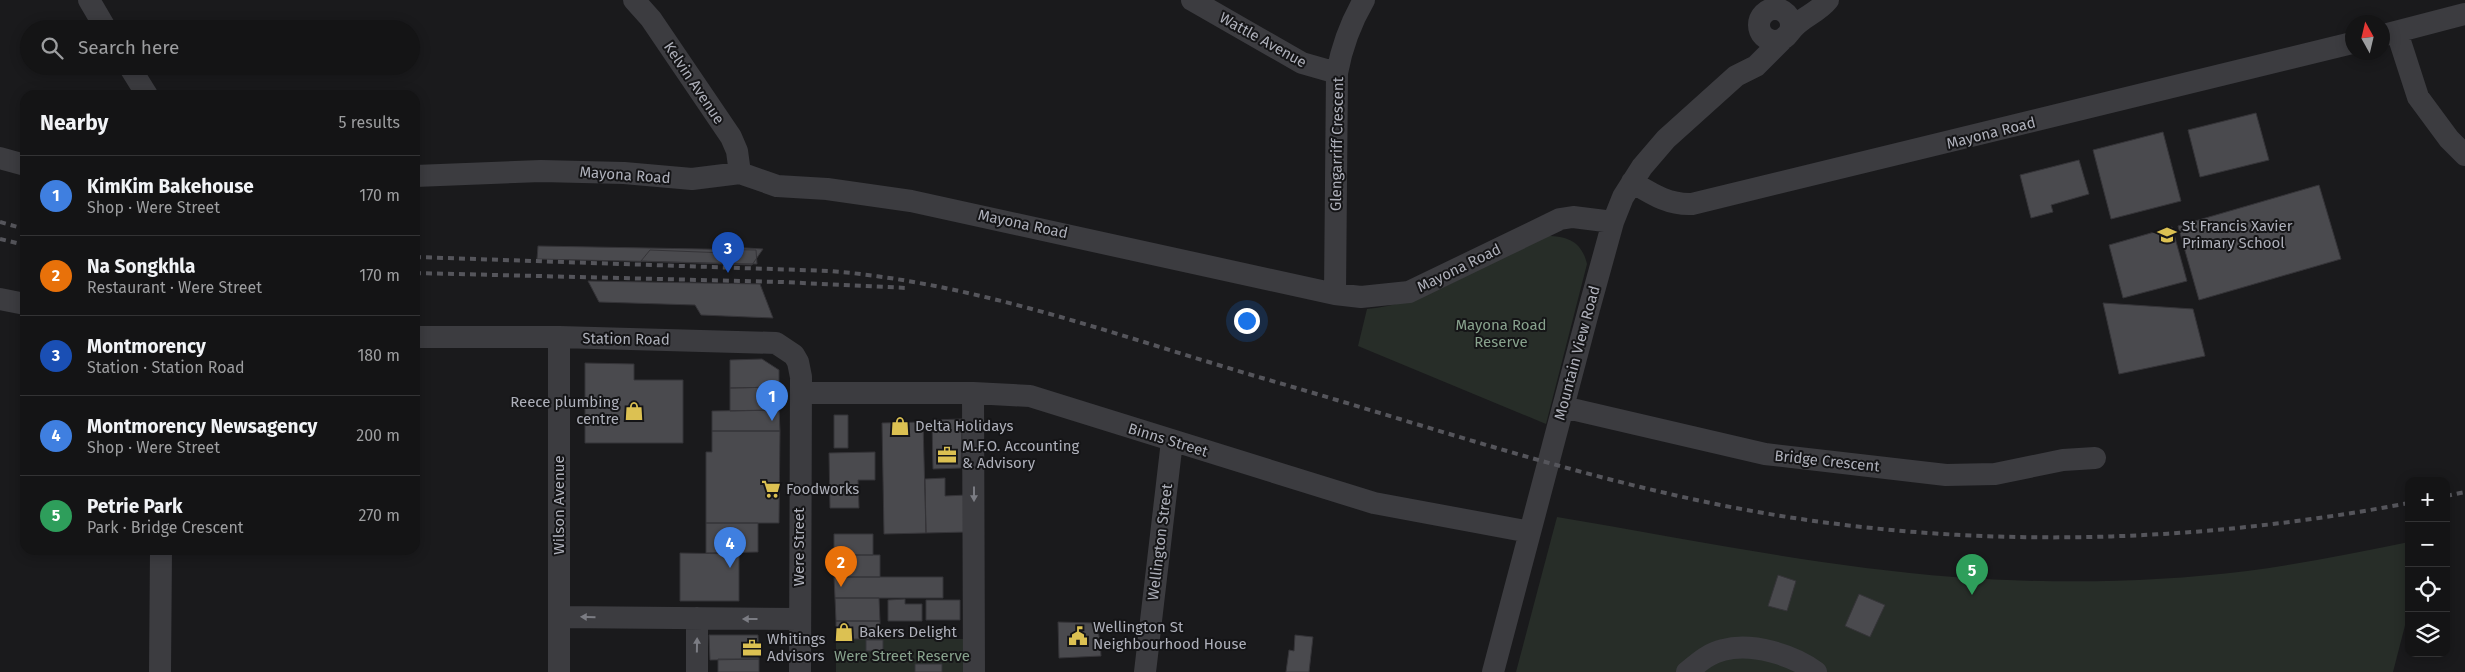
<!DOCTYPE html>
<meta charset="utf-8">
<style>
body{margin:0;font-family:"Fira Sans",sans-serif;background:#212122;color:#f1f3f6}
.controls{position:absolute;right:15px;bottom:15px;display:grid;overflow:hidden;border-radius:10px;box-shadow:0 2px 12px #0003}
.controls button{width:45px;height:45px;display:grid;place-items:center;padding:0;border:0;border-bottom:1px solid #333334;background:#141415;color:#f1f3f6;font:25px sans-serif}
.compass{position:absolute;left:2345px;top:15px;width:45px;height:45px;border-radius:50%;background:#141415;box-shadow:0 2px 12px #0003;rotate:352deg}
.you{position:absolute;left:1246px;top:320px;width:18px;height:18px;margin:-12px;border:4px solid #fff;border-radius:50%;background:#1a73e8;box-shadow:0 0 0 8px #1a73e833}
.badge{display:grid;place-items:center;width:32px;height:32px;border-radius:50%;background:#1a73e8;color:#fff;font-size:16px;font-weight:700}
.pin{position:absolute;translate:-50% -41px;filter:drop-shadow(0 1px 2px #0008)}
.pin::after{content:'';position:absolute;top:26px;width:18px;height:15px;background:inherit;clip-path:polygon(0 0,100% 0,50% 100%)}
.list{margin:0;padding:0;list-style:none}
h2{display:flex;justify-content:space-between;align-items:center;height:65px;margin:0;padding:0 20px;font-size:21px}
h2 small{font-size:16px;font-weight:400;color:#9d9ea0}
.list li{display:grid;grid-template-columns:32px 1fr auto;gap:15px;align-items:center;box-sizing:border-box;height:80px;padding:0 20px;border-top:1px solid #333334}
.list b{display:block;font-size:19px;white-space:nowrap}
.list p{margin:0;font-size:16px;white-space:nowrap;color:#9d9ea0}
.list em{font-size:16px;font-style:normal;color:#9d9ea0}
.icon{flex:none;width:28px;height:28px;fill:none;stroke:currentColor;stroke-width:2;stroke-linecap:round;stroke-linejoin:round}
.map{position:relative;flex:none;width:2465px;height:672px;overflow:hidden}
.search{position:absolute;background:#141415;box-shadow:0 2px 12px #0003;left:20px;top:20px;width:400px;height:55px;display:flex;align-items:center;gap:12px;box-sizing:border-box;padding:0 18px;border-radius:28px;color:#9d9ea0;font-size:19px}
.panel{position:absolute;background:#141415;box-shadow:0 2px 12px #0003;left:20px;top:90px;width:400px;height:465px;border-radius:15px}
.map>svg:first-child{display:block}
.green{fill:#272d28}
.building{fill:#4a4a4e;stroke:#353438}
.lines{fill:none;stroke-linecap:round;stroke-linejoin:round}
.minor{stroke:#3c3c40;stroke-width:22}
.rail{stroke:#55555b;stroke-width:4;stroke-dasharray:6 5;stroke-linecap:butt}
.oneway{fill:#7b7c83}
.labels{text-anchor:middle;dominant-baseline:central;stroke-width:4;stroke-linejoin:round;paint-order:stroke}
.street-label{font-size:15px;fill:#aeb0ba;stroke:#151517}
.poi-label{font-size:15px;fill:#aeb0ba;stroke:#151517;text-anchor:start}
.park-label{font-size:15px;fill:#88a28d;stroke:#151517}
</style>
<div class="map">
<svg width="2465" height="672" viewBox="0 0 2465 672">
<rect width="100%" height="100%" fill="#1a1a1c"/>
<!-- green -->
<path class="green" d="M 1547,236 C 1568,236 1582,242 1587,264 L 1546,424 L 1358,346 L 1367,309 C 1440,302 1483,260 1547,236 Z
M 1557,517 C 1688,539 1821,567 1954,577 C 2051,584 2151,583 2247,571 C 2302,564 2355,553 2409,542 L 2409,610 L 2393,672 L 1516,672 Z
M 836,639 L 967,639 L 967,672 L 836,672 Z"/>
<!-- building -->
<path class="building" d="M 2256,113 L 2269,160 L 2200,177 L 2188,130 Z
M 2163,132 L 2181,201 L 2111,219 L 2093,150 Z
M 2079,160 L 2089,194 L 2051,205 L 2053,212 L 2031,218 L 2020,175 Z
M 2319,185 L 2341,259 L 2199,300 L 2178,226 Z
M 2172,227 L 2187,281 L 2123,298 L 2109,245 Z
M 538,246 L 756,250 L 757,264 L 537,259 Z
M 729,247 L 763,249 L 752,265 L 641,261 L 650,250 L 725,253 Z
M 588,281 L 760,284 L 773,318 L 701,315 L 695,305 L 599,302 Z
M 2103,303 L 2193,309 L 2205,356 L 2119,374 Z
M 762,359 L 779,370 L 779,387 L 730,388 L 730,360 Z
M 585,363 L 634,364 L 634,380 L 683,380 L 683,443 L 585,443 Z
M 779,387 L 779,410 L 730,411 L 730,388 Z
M 779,410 L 780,431 L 712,431 L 712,411 Z
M 834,415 L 848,415 L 848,448 L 834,448 Z
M 962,419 L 961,468 L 933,469 L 932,420 Z
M 923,422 L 926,533 L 884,534 L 882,423 Z
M 712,431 L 780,431 L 779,523 L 706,523 L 706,452 L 712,452 Z
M 875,452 L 875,480 L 858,480 L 859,508 L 830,508 L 829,453 Z
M 945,478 L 945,496 L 966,495 L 967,532 L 926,533 L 925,479 Z
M 706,523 L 758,523 L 758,552 L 706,553 Z
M 834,534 L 873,534 L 873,555 L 834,555 Z
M 680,553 L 739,554 L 739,601 L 680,601 Z
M 834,555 L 880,555 L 880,577 L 834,577 Z
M 1778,575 L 1796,581 L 1787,611 L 1768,606 Z
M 834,577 L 943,577 L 943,598 L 835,598 Z
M 1859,594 L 1885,605 L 1870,637 L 1845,626 Z
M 835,598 L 879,598 L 880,621 L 836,621 Z
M 905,599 L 905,604 L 922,604 L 922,621 L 888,621 L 888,600 Z
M 926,600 L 960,600 L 960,620 L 926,620 Z
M 836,621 L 880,621 L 880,639 L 836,639 Z
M 1058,622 L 1096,623 L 1096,632 L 1098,631 L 1100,641 L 1101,656 L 1059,658 Z
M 709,635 L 758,635 L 759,659 L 710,660 Z
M 1295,635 L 1313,637 L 1309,672 L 1286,672 L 1289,650 L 1294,651 Z
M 866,640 L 883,640 L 883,651 L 866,651 Z
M 718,659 L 759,659 L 759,672 L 718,672 Z
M 915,664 L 942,664 L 942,672 L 915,672 Z"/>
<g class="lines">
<!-- minor -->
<path class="minor" d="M 89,0 L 106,29
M 634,0 L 651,19 L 731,137 L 737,151 L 740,173
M 1192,0 L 1302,63 L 1337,73
M1759 25a16 16 0 1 1 32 0a16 16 0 1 1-32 0Z
M 1790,32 C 1800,17 1817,14 1828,0
M 2397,32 L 2418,97 L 2449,139 L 2465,155
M 2384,35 L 2465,14
M 129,66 L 147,95
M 0,158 L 25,165
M 415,176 L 541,171 L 624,173 L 692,179 L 740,173 L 777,186 L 827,189 L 911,201 L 1335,294 L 1361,297 L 1409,292 L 1560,219 L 1573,217 L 1613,222
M 1632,182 C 1652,194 1668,205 1692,204 L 2352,43
M 1335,294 L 1337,73 C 1342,46 1350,24 1364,0
M 0,299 L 25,304
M 415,337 L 559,337 L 776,343 L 794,355 L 798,362 L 801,377 L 800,672
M 559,337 L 559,672
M 801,393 L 973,393 L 1030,396 L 1374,503 L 1530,532
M 973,393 L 974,672
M 1563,407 L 1765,454 L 1946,475 L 1995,474 L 2063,460 L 2095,458
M 559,617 L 799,619
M 160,672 L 161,550
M 697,672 L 697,618
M 1145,672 L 1172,441
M 1493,672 L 1589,309 L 1613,222 L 1623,197 L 1642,167 L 1666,139 L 1736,76 L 1756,66 L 1786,36
M 1687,672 C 1698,663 1709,653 1723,650 C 1752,642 1793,655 1816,672"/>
<!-- rail -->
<path class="rail" d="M 0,222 L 25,229
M 0,239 L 25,245
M 415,257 L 830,271 C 978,283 1121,337 1262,378 C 1405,419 1546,467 1692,499 C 1929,551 2171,548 2409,503
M 415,273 L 782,282 L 907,288
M 2446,496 L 2465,492"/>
</g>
<!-- one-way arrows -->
<defs><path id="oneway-solid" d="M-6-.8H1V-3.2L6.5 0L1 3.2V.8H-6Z" transform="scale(1.25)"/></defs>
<g class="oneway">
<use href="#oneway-solid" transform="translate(974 494) rotate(90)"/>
<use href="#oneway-solid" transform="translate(588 617) rotate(-179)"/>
<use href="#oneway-solid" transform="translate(750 619) rotate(-180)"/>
<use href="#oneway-solid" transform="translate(697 645) rotate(-89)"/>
</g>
<!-- icons -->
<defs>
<g id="school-bare" transform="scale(1.5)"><path d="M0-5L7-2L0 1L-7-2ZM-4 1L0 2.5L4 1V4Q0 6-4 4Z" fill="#dcc152" stroke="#151517" stroke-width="2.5" paint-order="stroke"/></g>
<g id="shop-bare" transform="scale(1.5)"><path d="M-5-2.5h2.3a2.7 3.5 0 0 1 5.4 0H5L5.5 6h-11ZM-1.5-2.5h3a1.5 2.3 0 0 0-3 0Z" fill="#dcc152" stroke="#151517" stroke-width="2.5" paint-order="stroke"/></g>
<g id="office-bare" transform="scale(1.5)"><path d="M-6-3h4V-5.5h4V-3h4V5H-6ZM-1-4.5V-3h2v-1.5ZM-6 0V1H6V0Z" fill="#dcc152" stroke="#151517" stroke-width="2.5" paint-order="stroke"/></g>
<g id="supermarket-bare" transform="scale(1.5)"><path d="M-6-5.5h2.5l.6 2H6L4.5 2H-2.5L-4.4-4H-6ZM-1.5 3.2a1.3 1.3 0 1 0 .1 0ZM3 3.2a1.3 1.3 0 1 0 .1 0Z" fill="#dcc152" stroke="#151517" stroke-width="2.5" paint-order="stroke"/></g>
<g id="civic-bare" transform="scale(1.5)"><path d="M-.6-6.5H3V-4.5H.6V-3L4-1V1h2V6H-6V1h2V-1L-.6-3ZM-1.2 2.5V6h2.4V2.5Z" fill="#dcc152" stroke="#151517" stroke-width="2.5" paint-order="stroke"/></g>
</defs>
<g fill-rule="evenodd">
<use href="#school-bare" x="2167" y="235"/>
<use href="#shop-bare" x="634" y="411"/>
<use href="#shop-bare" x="900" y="426"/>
<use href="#office-bare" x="947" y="455"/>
<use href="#supermarket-bare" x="771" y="489"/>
<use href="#shop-bare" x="844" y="632"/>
<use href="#civic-bare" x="1078" y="636"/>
<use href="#office-bare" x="752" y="648"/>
</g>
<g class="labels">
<!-- street labels -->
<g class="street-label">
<text transform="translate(1263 40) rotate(29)">Wattle Avenue</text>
<text transform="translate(694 83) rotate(56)">Kelvin Avenue</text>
<text transform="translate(1991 133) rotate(-14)">Mayona Road</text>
<text transform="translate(1337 144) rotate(-89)">Glengarriff Crescent</text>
<text transform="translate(625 175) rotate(4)">Mayona Road</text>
<text transform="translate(1023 224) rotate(12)">Mayona Road</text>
<text transform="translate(1459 268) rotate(-26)">Mayona Road</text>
<text transform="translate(626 339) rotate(1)">Station Road</text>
<text transform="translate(1577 353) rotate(-75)">Mountain View Road</text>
<text transform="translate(1168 440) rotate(17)">Binns Street</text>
<text transform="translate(1827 461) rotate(6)">Bridge Crescent</text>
<text transform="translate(559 505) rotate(-90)">Wilson Avenue</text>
<text transform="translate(1160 542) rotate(-83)">Wellington Street</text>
<text transform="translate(799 547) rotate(-90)">Were Street</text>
</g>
<!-- poi labels -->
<g class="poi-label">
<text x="2182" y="226">St Francis Xavier<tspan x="2182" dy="17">Primary School</tspan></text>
<text x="619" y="402" text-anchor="end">Reece plumbing<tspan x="619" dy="17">centre</tspan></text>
<text x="915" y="426">Delta Holidays</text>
<text x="962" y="446">M.F.O. Accounting<tspan x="962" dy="17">&amp; Advisory</tspan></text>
<text x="786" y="489">Foodworks</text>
<text x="1093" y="627">Wellington St<tspan x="1093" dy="17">Neighbourhood House</tspan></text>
<text x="859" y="632">Bakers Delight</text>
<text x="767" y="639">Whitings<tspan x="767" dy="17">Advisors</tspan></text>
</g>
<!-- park labels -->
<g class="park-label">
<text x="1501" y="325">Mayona Road<tspan x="1501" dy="17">Reserve</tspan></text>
<text x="902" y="656">Were Street Reserve</text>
</g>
</g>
</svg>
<div class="controls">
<button>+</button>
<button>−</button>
<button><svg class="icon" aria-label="locate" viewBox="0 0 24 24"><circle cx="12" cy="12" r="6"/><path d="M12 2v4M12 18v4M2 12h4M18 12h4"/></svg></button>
<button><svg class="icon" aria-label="layers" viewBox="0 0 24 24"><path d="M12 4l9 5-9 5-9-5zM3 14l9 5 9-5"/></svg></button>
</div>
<svg class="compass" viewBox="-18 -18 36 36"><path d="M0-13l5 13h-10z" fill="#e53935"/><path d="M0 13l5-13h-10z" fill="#9d9ea0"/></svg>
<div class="you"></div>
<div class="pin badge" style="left:772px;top:421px;background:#3f7fe0">1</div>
<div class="pin badge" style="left:841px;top:587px;background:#e8710a">2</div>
<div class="pin badge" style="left:728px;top:273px;background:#1a4fb4">3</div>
<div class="pin badge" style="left:730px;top:568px;background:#3f7fe0">4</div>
<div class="pin badge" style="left:1972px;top:595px;background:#2e9e5b">5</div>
<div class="search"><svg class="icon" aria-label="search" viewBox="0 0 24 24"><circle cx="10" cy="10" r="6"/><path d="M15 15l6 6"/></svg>Search here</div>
<section class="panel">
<h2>Nearby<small>5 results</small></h2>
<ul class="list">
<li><span class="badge" style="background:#3f7fe0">1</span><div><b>KimKim Bakehouse</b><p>Shop · Were Street</p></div><em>170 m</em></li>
<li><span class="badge" style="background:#e8710a">2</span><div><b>Na Songkhla</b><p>Restaurant · Were Street</p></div><em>170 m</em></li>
<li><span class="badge" style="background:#1a4fb4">3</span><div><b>Montmorency</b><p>Station · Station Road</p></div><em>180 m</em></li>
<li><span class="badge" style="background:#3f7fe0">4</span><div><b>Montmorency Newsagency</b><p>Shop · Were Street</p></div><em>200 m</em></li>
<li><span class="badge" style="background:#2e9e5b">5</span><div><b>Petrie Park</b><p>Park · Bridge Crescent</p></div><em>270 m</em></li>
</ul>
</section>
</div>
